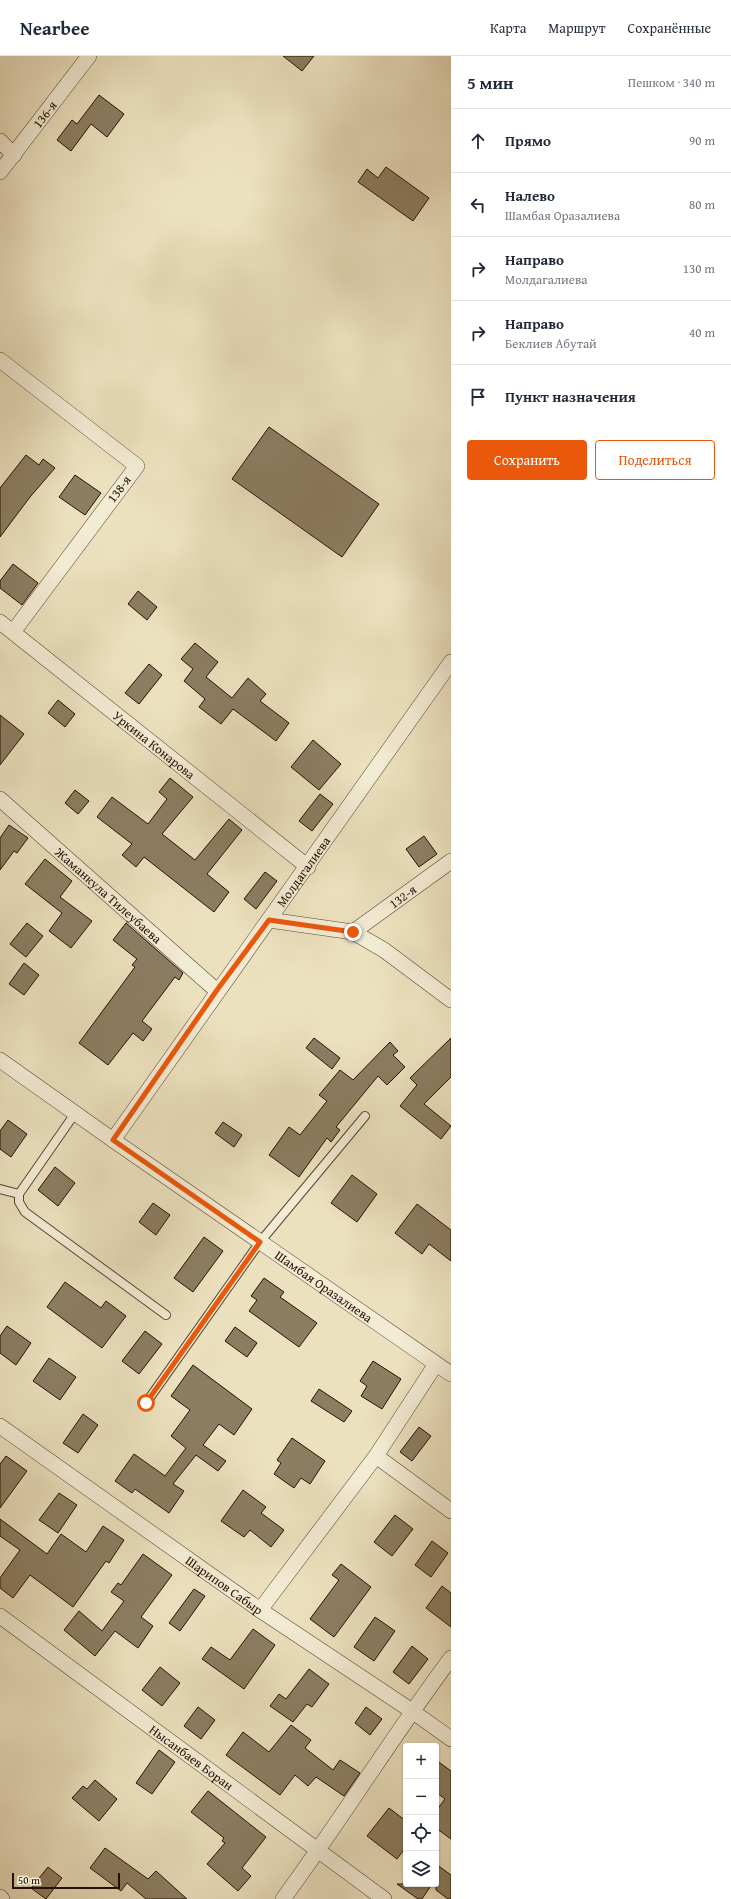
<!DOCTYPE html>
<html lang="ru">
<meta charset="utf-8">
<style>
body{margin:0;font-family:"Gentium Book Plus",serif;background:#f2f2f3;color:#1f2937}
.controls{position:absolute;right:12px;bottom:12px;display:grid;overflow:hidden;border-radius:4px;box-shadow:0 1px 3px #0004}
.controls button{width:36px;height:36px;display:grid;place-items:center;padding:0;border:0;border-bottom:1px solid #e0e1e3;background:#fff;color:#1f2937;font:20px sans-serif}
.scale{position:absolute;left:12px;bottom:10px;width:108px;box-sizing:border-box;padding-left:4px;border:2px solid #251100;border-top:0;font-size:11px;line-height:14px;white-space:nowrap;color:#251100;-webkit-text-stroke:3px #f3ecd5;paint-order:stroke}
.stop{position:absolute;width:12px;height:12px;margin:-9px;border:3px solid #ea580c;border-radius:50%;background:#fff}
.stop.end{background:#ea580c;border-color:#fff;box-shadow:0 1px 4px #0008}
.list{margin:0;padding:0;list-style:none}
h2{display:flex;justify-content:space-between;align-items:center;height:52px;margin:0;padding:0 16px;font-size:17px}
h2 small{font-size:13px;font-weight:400;color:#747a83}
.list li{display:grid;grid-template-columns:26px 1fr auto;gap:12px;align-items:center;box-sizing:border-box;height:64px;padding:0 16px;border-top:1px solid #e0e1e3}
.list b{display:block;font-size:15px;white-space:nowrap}
.list p{margin:0;font-size:13px;white-space:nowrap;color:#747a83}
.list em{font-size:13px;font-style:normal;color:#747a83}
.actions{display:flex;gap:8px;padding:12px 16px}
.actions a{flex:1;padding:9px 0;border:1px solid #ea580c;border-radius:4px;text-align:center;font-size:14px;color:#ea580c}
.actions .main{background:#ea580c;color:#fff}
.icon{flex:none;width:22px;height:22px;fill:none;stroke:currentColor;stroke-width:2;stroke-linecap:round;stroke-linejoin:round}
.map{position:relative;flex:none;width:451px;height:1843px;overflow:hidden}
header{display:flex;align-items:center;gap:24px;box-sizing:border-box;height:56px;padding:0 20px;background:#fff;border-bottom:1px solid #e0e1e3}
header strong{font-size:19px}
nav{display:flex;gap:22px;margin-inline-start:auto;font-size:14px}
main{display:flex}
aside{flex:1;background:#fff}
.map>svg:first-child{display:block}
.building{fill:#8c7d63;stroke:#251100}
.lines{fill:none;stroke-linecap:round;stroke-linejoin:round}
.lane-casing{stroke:#574530;stroke-width:10}
.street-casing{stroke:#574530;stroke-width:16}
.lane{stroke:#f3ecd5;stroke-width:8}
.street{stroke:#f3ecd5;stroke-width:15}
.route{stroke:#ea580c;stroke-width:5}
.labels{text-anchor:middle;dominant-baseline:central;stroke-width:3.5;stroke-linejoin:round;paint-order:stroke}
.street-label{font-size:13px;fill:#251100;stroke:#f3ecd5}
</style>
<header>
<strong>Nearbee</strong>
<nav><a>Карта</a><a>Маршрут</a><a>Сохранённые</a></nav>
</header>
<main>
<div class="map">
<svg width="451" height="1843" viewBox="0 0 451 1843">
<rect width="100%" height="100%" fill="#ece1bf"/>
<filter id="stains"><feTurbulence type="fractalNoise" baseFrequency=".005" numOctaves="4"/><feColorMatrix values="0 0 0 0 .2 0 0 0 0 .09 0 0 0 0 .02 0 0 0 .5 -.17"/></filter>
<radialGradient id="worn" r=".72"><stop offset=".6" stop-color="#630" stop-opacity="0"/><stop offset="1" stop-color="#630" stop-opacity=".3"/></radialGradient>
<!-- building -->
<path class="building" d="M 283,0 L 314,0 L 302,15 Z
M 99,39 L 124,58 L 107,81 L 91,68 L 71,95 L 57,84 L 72,64 L 77,68 Z
M 386,111 L 429,142 L 413,165 L 358,126 L 367,113 L 378,122 Z
M 269,371 L 379,448 L 342,501 L 232,423 Z
M 26,399 L 39,409 L 43,403 L 55,412 L 30,441 L 0,481 L 0,432 Z
M 75,419 L 101,437 L 85,459 L 59,441 Z
M 13,508 L 38,527 L 22,549 L 0,532 L 0,525 Z
M 138,535 L 157,551 L 147,564 L 128,548 Z
M 195,587 L 218,606 L 206,621 L 232,642 L 248,622 L 266,638 L 260,645 L 289,667 L 276,685 L 233,653 L 221,668 L 199,651 L 205,643 L 184,625 L 193,613 L 181,603 Z
M 149,608 L 162,619 L 139,648 L 125,637 Z
M 58,644 L 75,658 L 65,671 L 48,657 Z
M 0,659 L 24,678 L 0,709 Z
M 313,684 L 341,708 L 319,734 L 291,711 Z
M 170,722 L 193,741 L 162,778 L 195,804 L 229,763 L 242,774 L 207,818 L 229,836 L 214,856 L 144,801 L 136,811 L 122,799 L 132,788 L 97,761 L 112,741 L 148,768 L 167,743 L 159,736 Z
M 75,734 L 89,745 L 78,758 L 65,747 Z
M 320,738 L 333,748 L 312,775 L 299,765 Z
M 9,769 L 28,782 L 17,797 L 14,795 L 0,814 L 0,782 Z
M 424,780 L 437,798 L 419,811 L 406,793 Z
M 45,803 L 72,825 L 60,841 L 92,865 L 71,892 L 49,875 L 62,857 L 25,828 Z
M 265,816 L 277,825 L 256,853 L 244,843 Z
M 27,867 L 43,880 L 26,901 L 10,888 Z
M 126,867 L 183,917 L 179,924 L 175,921 L 142,965 L 152,973 L 143,985 L 133,977 L 108,1009 L 79,987 L 135,911 L 132,909 L 137,903 L 113,884 Z
M 24,907 L 39,919 L 24,939 L 9,928 Z
M 314,982 L 340,1002 L 332,1013 L 306,992 Z
M 451,982 L 451,1021 L 424,1048 L 451,1070 L 441,1083 L 400,1050 L 417,1029 L 410,1022 Z
M 390,986 L 398,995 L 393,999 L 405,1011 L 387,1029 L 378,1020 L 336,1071 L 340,1074 L 331,1086 L 327,1082 L 299,1121 L 269,1099 L 289,1071 L 300,1079 L 327,1045 L 319,1039 L 340,1014 L 353,1024 Z
M 8,1064 L 27,1078 L 11,1101 L 0,1093 L 0,1075 Z
M 223,1066 L 242,1079 L 234,1091 L 215,1077 Z
M 55,1111 L 75,1127 L 58,1150 L 38,1134 Z
M 352,1119 L 377,1138 L 357,1166 L 331,1147 Z
M 153,1147 L 170,1159 L 156,1179 L 139,1166 Z
M 417,1148 L 451,1174 L 451,1205 L 429,1188 L 422,1198 L 395,1177 Z
M 204,1181 L 223,1195 L 193,1236 L 174,1222 Z
M 264,1222 L 284,1236 L 280,1241 L 317,1267 L 299,1291 L 249,1255 L 257,1244 L 251,1240 Z
M 65,1226 L 101,1252 L 106,1245 L 126,1260 L 102,1292 L 47,1251 Z
M 7,1270 L 31,1287 L 16,1309 L 0,1297 L 0,1280 Z
M 235,1271 L 257,1287 L 247,1301 L 225,1285 Z
M 145,1275 L 162,1288 L 139,1318 L 122,1305 Z
M 49,1302 L 76,1321 L 60,1344 L 33,1325 Z
M 373,1305 L 401,1323 L 382,1353 L 361,1340 L 367,1330 L 360,1325 Z
M 193,1309 L 252,1353 L 234,1379 L 219,1368 L 203,1389 L 226,1405 L 218,1415 L 196,1399 L 173,1428 L 184,1435 L 169,1457 L 135,1433 L 132,1437 L 115,1425 L 134,1398 L 165,1420 L 186,1392 L 171,1380 L 190,1354 L 171,1340 Z
M 319,1333 L 352,1355 L 344,1366 L 311,1345 Z
M 83,1358 L 98,1369 L 78,1397 L 63,1387 Z
M 419,1371 L 431,1380 L 412,1405 L 400,1396 Z
M 292,1382 L 325,1405 L 310,1428 L 301,1422 L 294,1432 L 274,1418 L 281,1407 L 277,1404 Z
M 6,1400 L 27,1415 L 0,1452 L 0,1408 Z
M 243,1434 L 266,1451 L 261,1457 L 284,1474 L 271,1491 L 250,1474 L 244,1481 L 221,1465 Z
M 59,1437 L 77,1449 L 58,1477 L 39,1464 Z
M 395,1459 L 413,1473 L 392,1500 L 374,1486 Z
M 0,1463 L 47,1498 L 61,1478 L 86,1496 L 103,1470 L 124,1484 L 109,1507 L 106,1505 L 73,1551 L 30,1519 L 13,1542 L 0,1532 L 0,1522 L 20,1494 L 0,1480 Z
M 432,1485 L 448,1497 L 431,1521 L 415,1509 Z
M 143,1498 L 172,1519 L 141,1561 L 153,1570 L 138,1592 L 115,1575 L 95,1600 L 64,1574 L 79,1555 L 102,1575 L 124,1545 L 111,1536 L 118,1527 L 121,1529 Z
M 341,1508 L 371,1531 L 334,1581 L 310,1563 L 339,1524 L 332,1519 Z
M 442,1530 L 451,1537 L 451,1571 L 426,1552 Z
M 194,1533 L 205,1540 L 180,1575 L 169,1567 Z
M 375,1561 L 395,1575 L 374,1605 L 354,1591 Z
M 253,1573 L 275,1589 L 244,1633 L 202,1603 L 211,1591 L 230,1604 Z
M 412,1590 L 428,1603 L 409,1628 L 393,1616 Z
M 160,1611 L 180,1627 L 162,1650 L 142,1634 Z
M 309,1613 L 329,1628 L 312,1651 L 307,1648 L 293,1666 L 270,1650 L 279,1638 L 286,1643 Z
M 198,1651 L 215,1664 L 201,1683 L 184,1670 Z
M 366,1651 L 382,1663 L 370,1679 L 355,1667 Z
M 291,1669 L 311,1684 L 305,1692 L 333,1714 L 340,1704 L 360,1717 L 344,1740 L 316,1721 L 308,1730 L 295,1719 L 280,1739 L 226,1699 L 243,1676 L 269,1696 Z
M 159,1694 L 175,1706 L 152,1738 L 136,1727 Z
M 436,1704 L 451,1715 L 451,1783 L 436,1772 L 436,1755 L 445,1743 L 436,1736 Z
M 95,1724 L 117,1743 L 99,1765 L 72,1742 L 83,1730 L 87,1733 Z
M 208,1735 L 266,1781 L 242,1812 L 251,1820 L 238,1835 L 207,1808 L 225,1787 L 222,1785 L 224,1782 L 191,1756 Z
M 389,1752 L 406,1765 L 406,1791 L 397,1803 L 367,1780 Z
M 105,1792 L 148,1823 L 156,1815 L 187,1843 L 146,1843 L 127,1827 L 121,1835 L 90,1812 Z
M 436,1808 L 451,1819 L 451,1843 L 448,1843 L 436,1834 Z
M 48,1811 L 62,1822 L 46,1843 L 31,1832 Z
M 397,1828 L 432,1828 L 422,1843 L 418,1843 Z"/>
<g class="lines">
<!-- lane casing -->
<g class="lane-casing">
<path id="lane" d="M 0,1133 L 19,1138 L 76,1056
M 19,1138 L 19,1146 L 25,1156 L 166,1259
M 146,1347 L 260,1186 L 365,1060"/>
</g>
<!-- street casing -->
<g class="street-casing">
<g id="street">
<path d="M 0,85 L 14,99"/>
<path id="s1" d="M 0,116 L 89,0"/>
<path d="M 0,304 L 137,410 L 13,576"/>
<path id="s2" d="M 0,566 L 308,811"/>
<path id="s3" d="M 0,743 L 217,935"/>
<path d="M 269,864 L 353,876 L 384,894 L 451,944"/>
<path id="s4" d="M 353,876 L 451,805"/>
<path id="s5" d="M 0,1004 L 113,1084 L 451,1318"/>
<path id="s6" d="M 113,1084 C 225,924 339,766 451,606"/>
<path id="s7" d="M 0,1370 L 260,1554 L 412,1655 L 451,1683"/>
<path d="M 376,1400 L 451,1455"/>
<path d="M 260,1554 L 376,1400 L 436,1308"/>
<path id="s8" d="M 0,1560 L 384,1843"/>
<path d="M 0,1841 L 2,1843"/>
<path d="M 283,1843 C 341,1764 392,1681 451,1602"/>
</g>
</g>
<!-- lane -->
<use href="#lane" class="lane"/>
<!-- street -->
<use href="#street" class="street"/>
</g>
<g class="lines">
<!-- route -->
<path class="route" d="M 146,1347 L 260,1186 L 113,1084 L 217,934 L 269,864 L 353,876"/>
</g>
<g class="labels">
<!-- street labels -->
<g class="street-label">
<text stroke="none"><textPath href="#s1" startOffset="73">136-я</textPath></text>
<text transform="translate(119 433) rotate(-53)">138-я</text>
<text stroke="none"><textPath href="#s2" startOffset="197">Уркина Конарова</textPath></text>
<text stroke="none"><textPath href="#s6" startOffset="329">Молдагалиева</textPath></text>
<text stroke="none"><textPath href="#s3" startOffset="145">Жаманкула Тилеубаева</textPath></text>
<text stroke="none"><textPath href="#s4" startOffset="61">132-я</textPath></text>
<text stroke="none"><textPath href="#s5" startOffset="395">Шамбая Оразалиева</textPath></text>
<text stroke="none"><textPath href="#s7" startOffset="275">Шарипов Сабыр</textPath></text>
<text stroke="none"><textPath href="#s8" startOffset="238">Нысанбаев Боран</textPath></text>
</g>
</g>
<rect width="100%" height="100%" filter="url(#stains)"/>
<rect width="100%" height="100%" fill="url(#worn)"/>
</svg>
<div class="controls">
<button>+</button>
<button>−</button>
<button><svg class="icon" aria-label="locate" viewBox="0 0 24 24"><circle cx="12" cy="12" r="6"/><path d="M12 2v4M12 18v4M2 12h4M18 12h4"/></svg></button>
<button><svg class="icon" aria-label="layers" viewBox="0 0 24 24"><path d="M12 4l9 5-9 5-9-5zM3 14l9 5 9-5"/></svg></button>
</div>
<div class="scale">50 m</div>
<div class="stop" style="left:146px;top:1347px"></div>
<div class="stop end" style="left:353px;top:876px"></div>
</div>
<aside>
<h2>5 мин<small>Пешком · 340 m</small></h2>
<ul class="list">
<li><svg class="icon" aria-label="ahead" viewBox="0 0 24 24"><path d="M12 20V5M6 11l6-6 6 6"/></svg><div><b>Прямо</b></div><em>90 m</em></li>
<li><svg class="icon" aria-label="left" viewBox="0 0 24 24"><path d="M17 20v-9H6M10 6l-5 5 5 5"/></svg><div><b>Налево</b><p>Шамбая Оразалиева</p></div><em>80 m</em></li>
<li><svg class="icon" aria-label="right" viewBox="0 0 24 24"><path d="M7 20v-9h11M14 6l5 5-5 5"/></svg><div><b>Направо</b><p>Молдагалиева</p></div><em>130 m</em></li>
<li><svg class="icon" aria-label="right" viewBox="0 0 24 24"><path d="M7 20v-9h11M14 6l5 5-5 5"/></svg><div><b>Направо</b><p>Беклиев Абутай</p></div><em>40 m</em></li>
<li><svg class="icon" aria-label="arrive" viewBox="0 0 24 24"><path d="M6 21V4h12l-3 4 3 4H6"/></svg><div><b>Пункт назначения</b></div></li>
</ul>
<div class="actions"><a class="main">Сохранить</a><a>Поделиться</a></div>
</aside>
</main>
